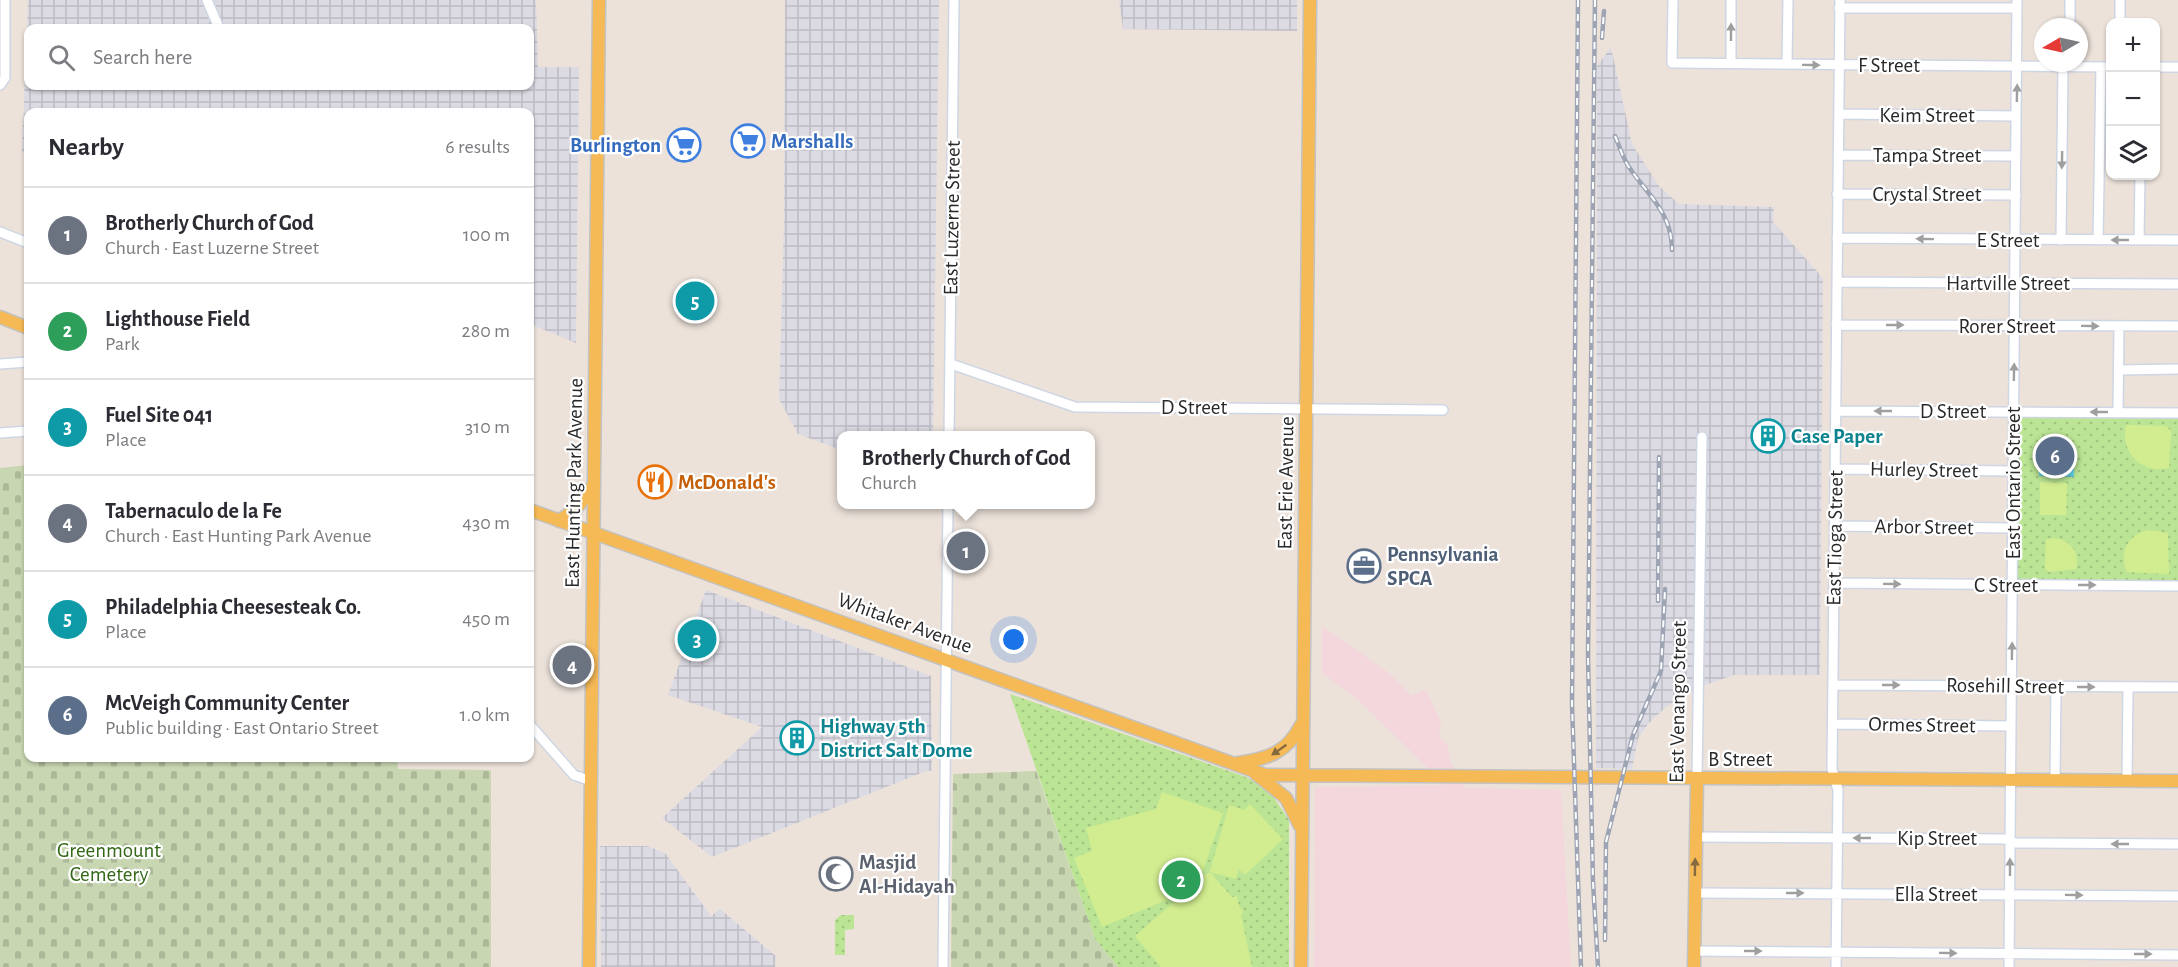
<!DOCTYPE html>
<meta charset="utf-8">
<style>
body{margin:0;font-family:"Alegreya Sans",sans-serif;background:#f2f2f3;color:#2b2b33}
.controls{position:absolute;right:18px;top:18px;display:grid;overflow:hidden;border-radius:12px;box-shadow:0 2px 4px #0004}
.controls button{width:54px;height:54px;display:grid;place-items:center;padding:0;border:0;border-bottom:2px solid #e1e1e2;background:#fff;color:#2b2b33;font:30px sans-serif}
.compass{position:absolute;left:2034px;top:18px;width:54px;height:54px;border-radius:50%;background:#fff;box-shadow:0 2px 4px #0004;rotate:261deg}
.you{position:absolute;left:1014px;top:640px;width:21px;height:21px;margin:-15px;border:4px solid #fff;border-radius:50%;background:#1a73e8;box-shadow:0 0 0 9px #1a73e833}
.badge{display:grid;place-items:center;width:39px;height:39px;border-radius:50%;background:#111827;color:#fff;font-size:20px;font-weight:700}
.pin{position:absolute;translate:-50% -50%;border:3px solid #fff;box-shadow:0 2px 6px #0006}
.popup{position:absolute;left:837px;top:431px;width:258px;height:78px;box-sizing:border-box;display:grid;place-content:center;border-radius:12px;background:#fff;filter:drop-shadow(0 2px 4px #0005);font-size:20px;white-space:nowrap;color:#7c7c81}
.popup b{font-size:22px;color:#2b2b33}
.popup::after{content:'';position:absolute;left:50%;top:100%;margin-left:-12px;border:12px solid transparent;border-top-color:#fff}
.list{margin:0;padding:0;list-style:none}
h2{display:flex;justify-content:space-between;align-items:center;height:78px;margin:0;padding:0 24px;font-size:26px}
h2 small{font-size:20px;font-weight:400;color:#7c7c81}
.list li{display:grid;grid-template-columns:39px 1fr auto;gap:18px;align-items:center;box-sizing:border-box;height:96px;padding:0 24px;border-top:2px solid #e1e1e2}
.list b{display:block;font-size:22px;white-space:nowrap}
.list p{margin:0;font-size:20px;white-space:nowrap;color:#7c7c81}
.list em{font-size:20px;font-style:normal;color:#7c7c81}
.icon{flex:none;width:33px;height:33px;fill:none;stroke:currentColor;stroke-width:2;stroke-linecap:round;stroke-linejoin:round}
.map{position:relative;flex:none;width:2178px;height:967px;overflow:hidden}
.search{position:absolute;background:#fff;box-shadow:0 2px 4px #0004;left:24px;top:24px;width:510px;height:66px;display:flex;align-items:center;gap:15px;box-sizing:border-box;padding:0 21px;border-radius:12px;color:#7c7c81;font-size:22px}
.panel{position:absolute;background:#fff;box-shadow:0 2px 4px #0004;left:24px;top:108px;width:510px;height:654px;border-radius:12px}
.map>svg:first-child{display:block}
.industrial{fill:url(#industrial-grid);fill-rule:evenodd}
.medical{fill:#f3d7dc}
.green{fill:url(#green-dots)}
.cemetery{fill:url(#cemetery-stones)}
.pitch{fill:#d2ed90}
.water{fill:url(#water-rules)}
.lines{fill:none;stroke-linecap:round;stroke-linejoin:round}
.minor-casing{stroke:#cfd6e3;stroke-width:12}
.major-casing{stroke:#c3c3c3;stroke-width:15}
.minor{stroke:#fff;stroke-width:9}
.major{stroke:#f5b956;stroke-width:12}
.rail-casing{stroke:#9da4b4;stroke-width:4.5}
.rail{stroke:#fff;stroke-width:2;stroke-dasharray:7;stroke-linecap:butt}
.oneway{fill:#9f9f9f}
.oneway2{fill:#856a3d}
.labels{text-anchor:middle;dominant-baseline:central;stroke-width:4.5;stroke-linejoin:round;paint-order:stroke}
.street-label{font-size:21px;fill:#292929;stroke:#fff}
.shop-label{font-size:21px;font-weight:bold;fill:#366cbe;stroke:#fff;text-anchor:start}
.culture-label{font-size:21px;font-weight:bold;fill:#0d838f;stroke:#fff;text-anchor:start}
.food-label{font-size:21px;font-weight:bold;fill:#c56008;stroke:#fff;text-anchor:start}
.service-label{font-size:21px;font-weight:bold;fill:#4e5e75;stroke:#fff;text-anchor:start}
.park-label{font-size:21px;fill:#336817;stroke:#fff}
.worship-label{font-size:21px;font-weight:bold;fill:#5b616d;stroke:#fff;text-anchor:start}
</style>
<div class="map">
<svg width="2178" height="967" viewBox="0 0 2178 967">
<defs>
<pattern id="industrial-grid" width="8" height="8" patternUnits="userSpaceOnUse" patternTransform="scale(1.5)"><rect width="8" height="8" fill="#dcdbe4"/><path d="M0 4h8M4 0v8" fill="none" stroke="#bdbcc4"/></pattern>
<pattern id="green-dots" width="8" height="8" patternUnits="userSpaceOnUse" patternTransform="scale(1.5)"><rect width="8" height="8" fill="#bbe594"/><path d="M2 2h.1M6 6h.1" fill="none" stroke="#a1c480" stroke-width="1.8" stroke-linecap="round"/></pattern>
<pattern id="cemetery-stones" width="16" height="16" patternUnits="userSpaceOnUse" patternTransform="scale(1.5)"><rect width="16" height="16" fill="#c8d6b1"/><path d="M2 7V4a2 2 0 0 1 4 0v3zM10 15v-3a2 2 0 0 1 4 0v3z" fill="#acb898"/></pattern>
<pattern id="water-rules" width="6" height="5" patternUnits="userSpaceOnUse" patternTransform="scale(1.5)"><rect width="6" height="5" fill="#69e1f2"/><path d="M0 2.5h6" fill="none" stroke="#5bc1d0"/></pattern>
</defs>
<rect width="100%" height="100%" fill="#ece2da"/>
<!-- industrial -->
<path class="industrial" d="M 28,0 L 536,0 L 538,67 L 579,67 L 576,343 L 530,324 L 530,112 L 28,112 L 28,154 L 22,152 ZM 28,28 L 530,28 L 530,86 L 28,86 Z
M 785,0 L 939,0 L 933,435 L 842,436 L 841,450 L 798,434 L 779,399 L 784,222 Z
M 1119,0 L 1297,0 L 1297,31 L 1123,29 Z
M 1611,47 L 1632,144 L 1659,186 L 1679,204 L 1774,207 L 1773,222 L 1823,278 L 1820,675 L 1734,675 L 1697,688 L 1665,708 L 1648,724 L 1638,739 L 1632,769 L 1596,768 L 1597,66 Z
M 706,590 L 931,676 L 932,771 L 926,771 L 712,857 L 662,818 L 762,727 L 668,695 Z
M 600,846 L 647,846 L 665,853 L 711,916 L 720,909 L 776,956 L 775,967 L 601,967 Z"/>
<!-- medical -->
<path class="medical" d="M 1322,626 L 1389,673 L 1412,696 L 1426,689 L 1441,723 L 1439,736 L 1447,744 L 1451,764 L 1465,788 L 1561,790 L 1571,967 L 1314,967 L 1315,787 L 1445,785 L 1356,698 L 1322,673 Z"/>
<!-- green -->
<path class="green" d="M 2013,412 L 2178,413 L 2178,586 L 2012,585 Z
M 1010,694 L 1246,777 L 1268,789 L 1289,820 L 1289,967 L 1118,967 L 1095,939 Z
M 841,915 L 854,915 L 854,929 L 845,930 L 845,955 L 835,955 L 835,920 Z"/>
<!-- cemetery -->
<path class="cemetery" d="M 28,465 L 28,758 L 397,758 L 398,769 L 491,770 L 491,967 L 0,967 L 0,468 Z
M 1036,771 L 1095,939 L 1118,967 L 951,967 L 953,774 Z"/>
<!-- pitch -->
<path class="pitch" d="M 2126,425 L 2166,426 L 2171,431 L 2169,468 C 2142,474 2120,453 2126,425 Z
M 2040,482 L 2067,483 L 2066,515 L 2040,515 Z
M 2150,530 L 2168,533 L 2169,574 L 2127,572 C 2118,552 2129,533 2150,530 Z
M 2054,538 C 2071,540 2080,552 2076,569 L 2048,572 L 2045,568 L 2046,539 Z
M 1162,792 L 1223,813 L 1200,879 L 1210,871 L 1229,805 L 1244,810 L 1250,804 L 1283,839 L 1245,875 L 1239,869 L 1236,879 L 1210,872 L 1232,897 L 1237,896 L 1239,906 L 1244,912 L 1241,915 L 1252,967 L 1161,967 L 1135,936 L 1198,881 L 1166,869 L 1176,896 L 1102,927 L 1074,858 L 1092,851 L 1086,828 L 1156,809 Z"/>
<!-- water -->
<path class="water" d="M 2039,463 L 2074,464 L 2074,477 L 2039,476 Z"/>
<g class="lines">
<!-- minor casing -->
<g class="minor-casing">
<path id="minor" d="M 207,0 L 219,28
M 1673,0 L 1672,63 L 2110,67
M 1839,8 L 2017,8
M 2120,22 L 2120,0
M 2070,27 L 2070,0
M 1731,63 L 1731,0
M 1787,64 L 1788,0
M 2156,67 L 2178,67
M 0,85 L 5,78 L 5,0
M 1839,114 L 2016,116
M 1838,155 L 2016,156
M 1837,194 L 2016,195
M 0,232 L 28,243
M 1837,238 L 2178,240
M 2061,240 L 2063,67 L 2067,64
M 2098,240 L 2101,67
M 2139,240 L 2140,176
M 1837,282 L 2178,284
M 1836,325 L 2178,326
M 0,364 L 28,362
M 951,364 L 1075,407 L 1443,410
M 2119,370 L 2178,369
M 1836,411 L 2178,413
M 2118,413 L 2119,327
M 0,433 L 28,431
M 949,436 L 954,0
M 1836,469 L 2012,471
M 1835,526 L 2012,528
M 1834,583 L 2178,586
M 1833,685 L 2178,687
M 1833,724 L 2010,726
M 530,725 L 574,775 L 591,781
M 1697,779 L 1702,437
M 2055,781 L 2056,687
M 2127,781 L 2128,687
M 1696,837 L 2004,839 L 2016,843 L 2178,844
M 1695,893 L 2178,896
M 1694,951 L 2178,955
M 943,967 L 948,504
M 1836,967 L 1838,790 L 1832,769 L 1840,0
M 2009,967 L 2017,0"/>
</g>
<!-- major casing -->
<g class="major-casing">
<path id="major" d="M 0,317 L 28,328
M 530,510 L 1265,775 L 2178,781
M 559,521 L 576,509 L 592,487
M 1238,763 C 1267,759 1287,753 1301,725
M 1256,774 L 1286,798 L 1300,826
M 589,967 L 599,0
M 1301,967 L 1310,0
M 1694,967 L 1697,779"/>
</g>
<!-- minor -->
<use href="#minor" class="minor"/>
<!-- major -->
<use href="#major" class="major"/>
<!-- rail casing -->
<g class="rail-casing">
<path id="rail" d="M 1578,0 L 1572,704 L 1581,967
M 1595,0 L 1588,657 L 1593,882 L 1598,967
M 1602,38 L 1604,11
M 1615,136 C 1620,147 1623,160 1631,170 C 1650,197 1672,214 1672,250
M 1658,601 L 1659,457
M 1605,940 L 1606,842 L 1633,735 L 1661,671 L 1665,589"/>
</g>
<!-- rail -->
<use href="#rail" class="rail"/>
</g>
<!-- one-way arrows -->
<defs><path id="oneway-solid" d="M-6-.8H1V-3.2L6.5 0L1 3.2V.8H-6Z" transform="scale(1.5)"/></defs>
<g class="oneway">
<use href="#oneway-solid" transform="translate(1731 32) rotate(-90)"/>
<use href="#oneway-solid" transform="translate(1811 65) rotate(1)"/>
<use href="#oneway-solid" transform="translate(2017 93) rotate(-89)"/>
<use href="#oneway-solid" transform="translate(2062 160) rotate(91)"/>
<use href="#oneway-solid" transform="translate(1925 239) rotate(-179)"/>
<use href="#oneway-solid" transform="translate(2120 240) rotate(-180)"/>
<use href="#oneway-solid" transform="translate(1895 325)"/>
<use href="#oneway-solid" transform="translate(2090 326) rotate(1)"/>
<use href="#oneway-solid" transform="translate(2014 372) rotate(-89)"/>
<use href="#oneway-solid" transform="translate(1883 411) rotate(-180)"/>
<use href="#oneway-solid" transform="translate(2099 412) rotate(-180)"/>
<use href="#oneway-solid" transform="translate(1892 584) rotate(1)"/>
<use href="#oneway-solid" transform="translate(2087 585)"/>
<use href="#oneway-solid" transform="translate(2012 651) rotate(-89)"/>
<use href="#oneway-solid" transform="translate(1891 685)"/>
<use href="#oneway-solid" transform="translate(2086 687)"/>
<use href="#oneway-solid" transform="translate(1862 838) rotate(-180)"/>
<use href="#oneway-solid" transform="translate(2120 844) rotate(-180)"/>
<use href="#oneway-solid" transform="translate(2010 867) rotate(-90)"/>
<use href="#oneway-solid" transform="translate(1795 893)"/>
<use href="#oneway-solid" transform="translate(2074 895) rotate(1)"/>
<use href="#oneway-solid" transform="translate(1753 951)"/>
<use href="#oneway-solid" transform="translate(1948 953) rotate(1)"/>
<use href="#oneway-solid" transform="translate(2143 954)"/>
</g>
<g class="oneway2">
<use href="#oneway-solid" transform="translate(1279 750) rotate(145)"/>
<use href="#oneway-solid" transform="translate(1695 867) rotate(-89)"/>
</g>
<!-- icons -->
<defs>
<g id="supermarket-ring" transform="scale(1.725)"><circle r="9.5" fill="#fff" stroke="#3f7fe0" stroke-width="1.5"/><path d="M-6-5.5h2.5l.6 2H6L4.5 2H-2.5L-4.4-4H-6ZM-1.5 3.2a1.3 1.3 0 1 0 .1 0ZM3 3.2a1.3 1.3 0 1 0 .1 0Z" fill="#3f7fe0"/></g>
<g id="building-ring" transform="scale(1.725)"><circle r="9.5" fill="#fff" stroke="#0f9aa8" stroke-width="1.5"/><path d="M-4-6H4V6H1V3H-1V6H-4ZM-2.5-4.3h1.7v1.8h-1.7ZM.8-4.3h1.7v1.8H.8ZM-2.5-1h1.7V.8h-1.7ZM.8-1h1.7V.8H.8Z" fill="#0f9aa8"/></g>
<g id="restaurant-ring" transform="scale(1.725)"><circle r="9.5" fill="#fff" stroke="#e8710a" stroke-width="1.5"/><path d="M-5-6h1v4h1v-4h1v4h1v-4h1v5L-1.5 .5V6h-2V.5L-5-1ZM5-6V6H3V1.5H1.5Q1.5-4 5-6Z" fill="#e8710a"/></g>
<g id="office-ring" transform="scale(1.725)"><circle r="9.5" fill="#fff" stroke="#5c6f8a" stroke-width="1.5"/><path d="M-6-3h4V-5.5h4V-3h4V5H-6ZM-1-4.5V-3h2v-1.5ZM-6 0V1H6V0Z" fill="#5c6f8a"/></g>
<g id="mosque-ring" transform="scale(1.725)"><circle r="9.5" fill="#fff" stroke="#6b7280" stroke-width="1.5"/><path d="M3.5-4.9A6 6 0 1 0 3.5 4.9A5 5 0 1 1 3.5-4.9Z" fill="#6b7280"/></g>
</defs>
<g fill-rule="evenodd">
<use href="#supermarket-ring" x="748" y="141"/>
<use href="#supermarket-ring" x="684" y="145"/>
<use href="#building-ring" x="1768" y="436"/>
<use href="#restaurant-ring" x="655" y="482"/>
<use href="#office-ring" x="1364" y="566"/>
<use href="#building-ring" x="797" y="738"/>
<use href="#mosque-ring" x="836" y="874"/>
</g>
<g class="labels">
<!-- street labels -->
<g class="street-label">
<text x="1889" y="65">F Street</text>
<text x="1927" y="115">Keim Street</text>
<text x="1927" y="155">Tampa Street</text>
<text x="1927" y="194">Crystal Street</text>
<text transform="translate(952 218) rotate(-89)">East Luzerne Street</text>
<text x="2008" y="240">E Street</text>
<text x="2008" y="283">Hartville Street</text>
<text x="2007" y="326">Rorer Street</text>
<text x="1194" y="407">D Street</text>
<text x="1953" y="411">D Street</text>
<text transform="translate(1924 470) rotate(1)">Hurley Street</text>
<text transform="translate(574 483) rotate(-89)">East Hunting Park Avenue</text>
<text transform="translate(1286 483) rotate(-89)">East Erie Avenue</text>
<text transform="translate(2013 483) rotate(-90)">East Ontario Street</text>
<text transform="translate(1924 527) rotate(1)">Arbor Street</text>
<text transform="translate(1835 538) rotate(-89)">East Tioga Street</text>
<text x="2006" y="585">C Street</text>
<text transform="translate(905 623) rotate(20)">Whitaker Avenue</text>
<text transform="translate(2005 686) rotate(1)">Rosehill Street</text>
<text transform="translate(1678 702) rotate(-89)">East Venango Street</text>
<text transform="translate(1922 725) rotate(1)">Ormes Street</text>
<text x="1740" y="759">B Street</text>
<text x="1937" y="838">Kip Street</text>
<text x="1936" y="894">Ella Street</text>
</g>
<!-- shop labels -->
<g class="shop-label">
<text x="771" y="141">Marshalls</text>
<text x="661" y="145" text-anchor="end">Burlington</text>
</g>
<!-- culture labels -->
<g class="culture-label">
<text x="1791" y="436">Case Paper</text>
<text x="820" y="726">Highway 5th<tspan x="820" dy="24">District Salt Dome</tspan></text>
</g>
<!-- food labels -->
<g class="food-label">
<text x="678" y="482">McDonald's</text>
</g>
<!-- service labels -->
<g class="service-label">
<text x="1387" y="554">Pennsylvania<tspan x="1387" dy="24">SPCA</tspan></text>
</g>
<!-- park labels -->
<g class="park-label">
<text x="109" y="850">Greenmount<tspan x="109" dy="24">Cemetery</tspan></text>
</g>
<!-- worship labels -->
<g class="worship-label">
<text x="859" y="862">Masjid<tspan x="859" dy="24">Al-Hidayah</tspan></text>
</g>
</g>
</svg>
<div class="controls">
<button>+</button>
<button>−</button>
<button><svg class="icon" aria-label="layers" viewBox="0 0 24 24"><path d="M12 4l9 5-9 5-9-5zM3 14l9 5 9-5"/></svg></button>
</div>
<svg class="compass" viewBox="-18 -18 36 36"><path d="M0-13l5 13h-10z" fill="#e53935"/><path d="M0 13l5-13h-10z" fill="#7c7c81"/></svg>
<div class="you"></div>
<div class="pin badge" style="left:966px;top:551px;background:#6b7280">1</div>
<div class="popup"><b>Brotherly Church of God</b>Church</div>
<div class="pin badge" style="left:1181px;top:880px;background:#2e9e5b">2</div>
<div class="pin badge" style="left:697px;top:639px;background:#0f9aa8">3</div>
<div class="pin badge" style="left:572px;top:665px;background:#6b7280">4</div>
<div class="pin badge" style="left:695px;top:301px;background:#0f9aa8">5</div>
<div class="pin badge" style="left:2055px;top:456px;background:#5c6f8a">6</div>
<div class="search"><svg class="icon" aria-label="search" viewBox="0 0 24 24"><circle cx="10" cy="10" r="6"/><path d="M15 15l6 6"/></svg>Search here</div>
<section class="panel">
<h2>Nearby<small>6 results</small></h2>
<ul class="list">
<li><span class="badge" style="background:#6b7280">1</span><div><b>Brotherly Church of God</b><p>Church · East Luzerne Street</p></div><em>100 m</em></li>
<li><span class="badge" style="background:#2e9e5b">2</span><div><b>Lighthouse Field</b><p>Park</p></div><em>280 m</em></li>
<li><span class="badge" style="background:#0f9aa8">3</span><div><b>Fuel Site 041</b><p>Place</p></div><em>310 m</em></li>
<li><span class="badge" style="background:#6b7280">4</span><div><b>Tabernaculo de la Fe</b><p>Church · East Hunting Park Avenue</p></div><em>430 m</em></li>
<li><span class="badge" style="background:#0f9aa8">5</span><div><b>Philadelphia Cheesesteak Co.</b><p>Place</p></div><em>450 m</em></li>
<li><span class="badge" style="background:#5c6f8a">6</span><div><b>McVeigh Community Center</b><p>Public building · East Ontario Street</p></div><em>1.0 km</em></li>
</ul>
</section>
</div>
